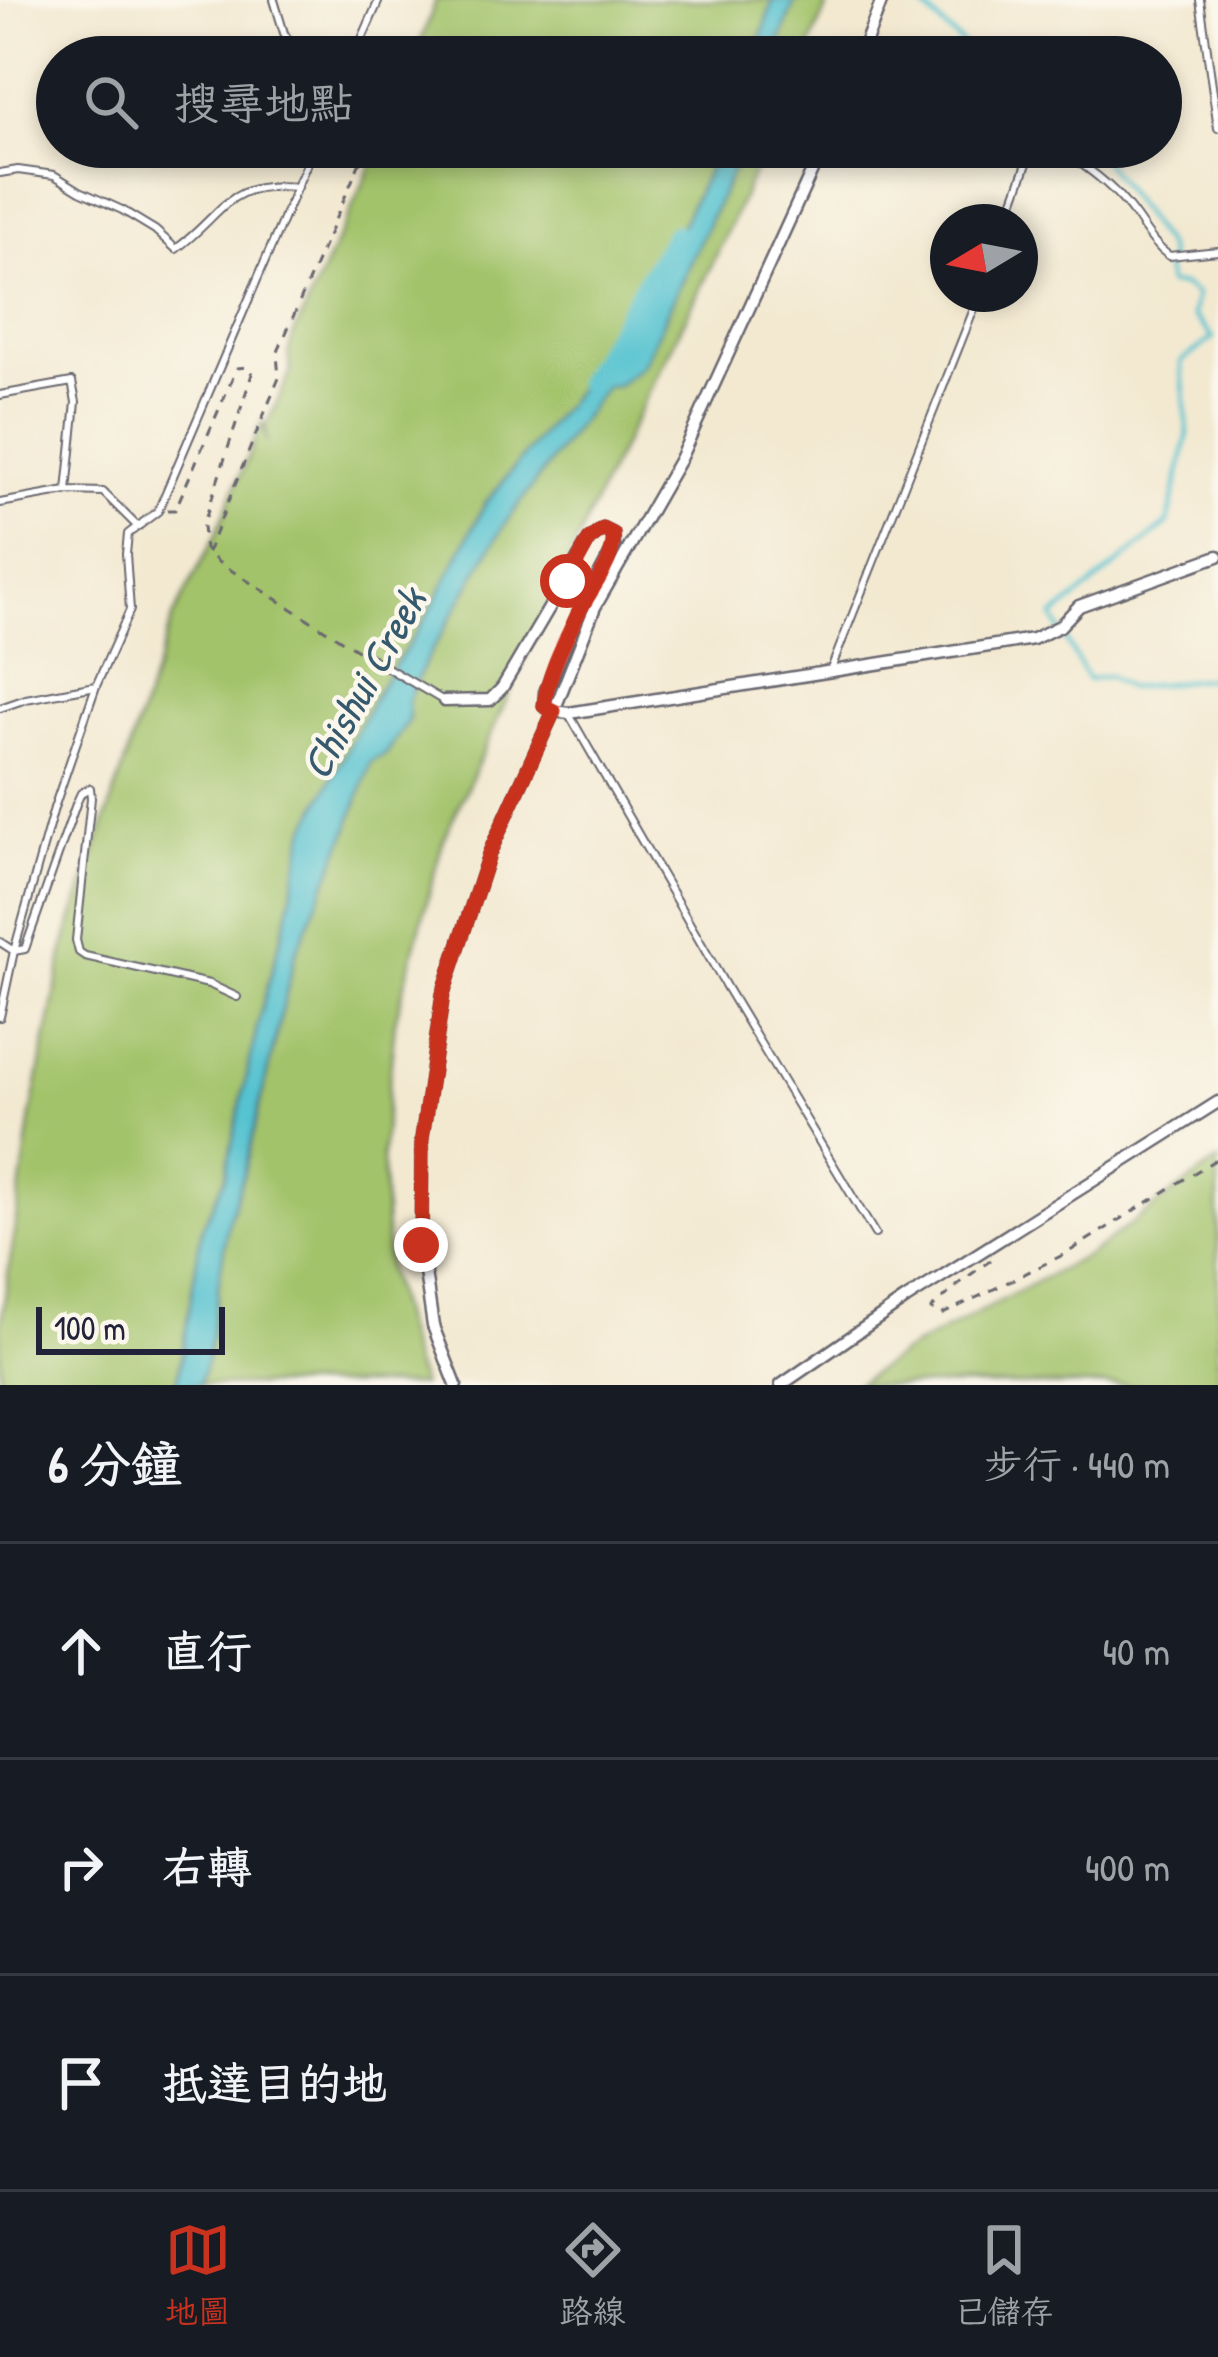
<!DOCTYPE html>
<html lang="zh-TW">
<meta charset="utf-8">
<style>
body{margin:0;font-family:"Patrick Hand","LXGW WenKai TC",sans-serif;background:#20242c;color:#f1f3f6}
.compass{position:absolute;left:930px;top:204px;width:108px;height:108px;border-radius:50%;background:#171b24;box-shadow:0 6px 18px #0003;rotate:260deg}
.scale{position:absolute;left:36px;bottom:30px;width:189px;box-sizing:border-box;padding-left:12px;border:6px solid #22223b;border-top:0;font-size:33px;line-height:42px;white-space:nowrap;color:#22223b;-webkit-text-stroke:9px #fbf7ec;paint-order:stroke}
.stop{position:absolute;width:36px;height:36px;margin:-27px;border:9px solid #c8321e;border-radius:50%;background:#fff}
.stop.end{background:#c8321e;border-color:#fff;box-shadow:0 3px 12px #0008}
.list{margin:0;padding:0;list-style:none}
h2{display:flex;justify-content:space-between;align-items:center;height:156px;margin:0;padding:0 48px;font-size:51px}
h2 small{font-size:39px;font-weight:400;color:#9ea1a6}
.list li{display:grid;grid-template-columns:78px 1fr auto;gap:36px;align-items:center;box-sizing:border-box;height:216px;padding:0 48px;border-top:3px solid #363941}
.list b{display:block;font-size:45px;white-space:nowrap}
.list em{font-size:39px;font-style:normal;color:#9ea1a6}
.icon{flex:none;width:66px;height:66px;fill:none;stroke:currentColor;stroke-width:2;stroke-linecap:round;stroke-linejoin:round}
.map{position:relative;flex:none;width:1218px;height:1385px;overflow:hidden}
.search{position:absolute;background:#171b24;box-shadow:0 6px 18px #0003;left:36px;right:36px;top:36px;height:132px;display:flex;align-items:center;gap:30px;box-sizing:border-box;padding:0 42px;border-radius:66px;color:#9ea1a6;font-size:45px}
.sheet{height:804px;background:#171b24}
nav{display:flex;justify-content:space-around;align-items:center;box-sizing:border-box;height:168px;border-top:3px solid #363941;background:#171b24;font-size:33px;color:#9ea1a6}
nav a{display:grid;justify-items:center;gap:6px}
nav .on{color:#c8321e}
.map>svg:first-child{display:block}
.green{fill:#a3c36b;stroke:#627253;stroke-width:3}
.water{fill:#57c3d0;stroke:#3c7286;stroke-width:3}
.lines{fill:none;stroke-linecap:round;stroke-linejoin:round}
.stream{stroke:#57c3d0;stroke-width:4.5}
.river{stroke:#57c3d0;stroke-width:24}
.lane-casing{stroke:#6b6870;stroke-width:10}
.street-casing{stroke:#6b6870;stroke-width:15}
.path{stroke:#6b6870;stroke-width:3;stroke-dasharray:9 9;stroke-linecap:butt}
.lane{stroke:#fff;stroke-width:6}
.street{stroke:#fff;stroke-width:10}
.route{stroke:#c8321e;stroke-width:15}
.labels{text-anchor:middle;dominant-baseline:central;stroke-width:9;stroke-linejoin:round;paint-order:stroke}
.water-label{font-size:42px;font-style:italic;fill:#355a6f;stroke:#fbf7ec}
</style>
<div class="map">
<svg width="1218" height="1385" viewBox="0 0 1218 1385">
<rect width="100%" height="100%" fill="#fbf7ec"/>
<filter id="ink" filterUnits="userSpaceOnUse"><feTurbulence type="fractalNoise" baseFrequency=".00833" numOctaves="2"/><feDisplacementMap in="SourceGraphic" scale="24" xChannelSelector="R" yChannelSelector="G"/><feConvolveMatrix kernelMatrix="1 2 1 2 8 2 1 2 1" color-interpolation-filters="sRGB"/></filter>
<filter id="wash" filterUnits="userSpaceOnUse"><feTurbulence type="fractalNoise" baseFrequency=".004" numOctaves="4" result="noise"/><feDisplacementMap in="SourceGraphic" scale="48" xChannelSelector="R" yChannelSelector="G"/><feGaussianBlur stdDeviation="2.7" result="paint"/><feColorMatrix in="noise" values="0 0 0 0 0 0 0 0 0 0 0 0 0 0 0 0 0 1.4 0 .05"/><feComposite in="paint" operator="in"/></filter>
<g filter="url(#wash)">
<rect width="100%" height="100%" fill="#f3e9d1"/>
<!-- green -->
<path class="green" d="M 436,0 L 773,0 L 755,57 L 415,57 Z
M 795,0 L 830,0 L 805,57 L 774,57 Z
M 380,147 L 719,147 L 681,226 L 617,340 L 485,504 L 428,615 L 378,690 L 306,831 L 287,917 L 260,1014 L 225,1177 L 202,1228 L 177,1385 L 0,1385 L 0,1331 L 31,1115 L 66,940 L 173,617 L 218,530 L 262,422 L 267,443 L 266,426 L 291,372 L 288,354 L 293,336 Z
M 743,147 L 765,147 L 711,267 L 604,482 L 443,841 L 395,1021 L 382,1155 L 388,1269 L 412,1360 L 422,1385 L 199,1385 L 208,1354 L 228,1221 L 243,1176 L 295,955 L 347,833 L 371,762 L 408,700 L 423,666 L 505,523 L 606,386 L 643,365 Z
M 1218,1161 L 1218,1385 L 855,1385 L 904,1352 L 1091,1253 Z"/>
<!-- water -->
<path class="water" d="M 773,0 L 795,0 L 774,57 L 755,57 Z
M 719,147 L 743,147 L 643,365 L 616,386 L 606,386 L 505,523 L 423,666 L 408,700 L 409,719 L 386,754 L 371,762 L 347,833 L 295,955 L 243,1176 L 228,1221 L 208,1354 L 199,1385 L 177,1385 L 202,1228 L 225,1177 L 260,1014 L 287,917 L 305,831 L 378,690 L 428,615 L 485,504 L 617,340 L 681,226 Z"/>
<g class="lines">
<!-- stream -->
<path class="stream" d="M 916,0 L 976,57
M 1080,147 L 1096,150 L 1166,246 L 1169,257 L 1165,266 L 1168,284 L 1184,286 L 1196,294 L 1193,315 L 1213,338 L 1181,362 L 1188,433 L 1168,523 L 1053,617 L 1088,680 L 1108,676 L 1128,688 L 1218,677"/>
<!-- river -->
<path class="river" d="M 588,382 L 676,237"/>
</g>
</g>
<g filter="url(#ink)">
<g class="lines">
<!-- lane casing -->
<g class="lane-casing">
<path id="lane" d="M 274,0 L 284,33 L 299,57
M 1200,0 L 1218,128
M 354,57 L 379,0
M 1058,147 C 1083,165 1106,180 1126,204 C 1141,221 1150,242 1169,256 L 1218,251
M 0,173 L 18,170 L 54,175 L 80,191 L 122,210 L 155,230 L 176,249 C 226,212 225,181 297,187
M 1006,222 L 1033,147
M 0,395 L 72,382 L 76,402 L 67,491
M 0,503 L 67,491 L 103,492 L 138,527
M 369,657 L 444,701
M 831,669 L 980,294
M 0,708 L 26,699 L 96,686
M 570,716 L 728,990 L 875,1234
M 0,942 L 14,951 L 25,949 L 76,804 L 81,793 L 90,788 L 91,798 L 76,940 L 79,952 L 85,956 L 209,984 L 237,997
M 0,1017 L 14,951 L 54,808 L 96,686 L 130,610 L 126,554 L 128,534 L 158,511 L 314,147"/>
</g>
<!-- street casing -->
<g class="street-casing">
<path id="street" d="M 860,57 L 882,0
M 444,701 L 490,700 L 502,688 L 589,540 L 603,529 L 613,534 L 614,547 L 578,615 L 545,692 L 544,706 L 554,711 L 569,713 L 1033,639 L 1060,626 L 1079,606 L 1218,556
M 456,1385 L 433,1326 L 421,1245 L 422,1138 L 443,994 L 489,854 L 554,711 L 595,607 L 680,459 L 823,147
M 781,1385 L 906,1299 L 1218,1102"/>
</g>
<!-- path -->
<path class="path" d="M 376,147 C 415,161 454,162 495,158 L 504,147
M 167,510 L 175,510 L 237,368 L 249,367 L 252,374 L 203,526 L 205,549 L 218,562 L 362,653
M 207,553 L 279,378 L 277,354 L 364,153 L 370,147
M 991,1260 L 966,1278 L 931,1309 L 941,1315 L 1067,1253 L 1218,1158"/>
<!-- lane -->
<use href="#lane" class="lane"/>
<!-- street -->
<use href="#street" class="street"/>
</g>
</g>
<g class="lines" filter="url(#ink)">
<!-- route -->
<path class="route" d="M 421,1245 L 422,1138 L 443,994 L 489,854 L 554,711 L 544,706 C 547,675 565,641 578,614 C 590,589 616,561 613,534 L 603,529 L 589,540 L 567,581"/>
</g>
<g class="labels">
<!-- water labels -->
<g class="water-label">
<text transform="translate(363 683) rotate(-61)">Chishui Creek</text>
</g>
</g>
</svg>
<svg class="compass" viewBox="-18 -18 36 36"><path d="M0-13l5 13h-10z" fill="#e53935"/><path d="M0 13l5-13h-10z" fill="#9ea1a6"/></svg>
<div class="scale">100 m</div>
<div class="stop" style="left:567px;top:581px"></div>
<div class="stop end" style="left:421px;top:1245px"></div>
<div class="search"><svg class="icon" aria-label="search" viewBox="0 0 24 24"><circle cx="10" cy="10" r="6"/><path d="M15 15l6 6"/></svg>搜尋地點</div>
</div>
<section class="sheet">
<h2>6 分鐘<small>步行 · 440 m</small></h2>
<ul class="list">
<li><svg class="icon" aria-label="ahead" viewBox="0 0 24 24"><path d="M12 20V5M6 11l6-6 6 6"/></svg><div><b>直行</b></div><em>40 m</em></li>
<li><svg class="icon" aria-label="right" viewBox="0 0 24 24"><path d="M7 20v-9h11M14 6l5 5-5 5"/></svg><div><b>右轉</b></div><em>400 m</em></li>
<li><svg class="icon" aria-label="arrive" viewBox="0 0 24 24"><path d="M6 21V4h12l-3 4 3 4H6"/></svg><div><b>抵達目的地</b></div></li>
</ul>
</section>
<nav>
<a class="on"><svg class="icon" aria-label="map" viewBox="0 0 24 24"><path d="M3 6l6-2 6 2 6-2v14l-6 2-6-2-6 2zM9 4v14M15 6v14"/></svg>地圖</a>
<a><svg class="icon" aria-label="directions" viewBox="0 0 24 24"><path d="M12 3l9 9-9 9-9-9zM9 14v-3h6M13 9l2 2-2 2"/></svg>路線</a>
<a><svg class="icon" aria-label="saved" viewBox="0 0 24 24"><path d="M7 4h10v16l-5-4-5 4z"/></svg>已儲存</a>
</nav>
